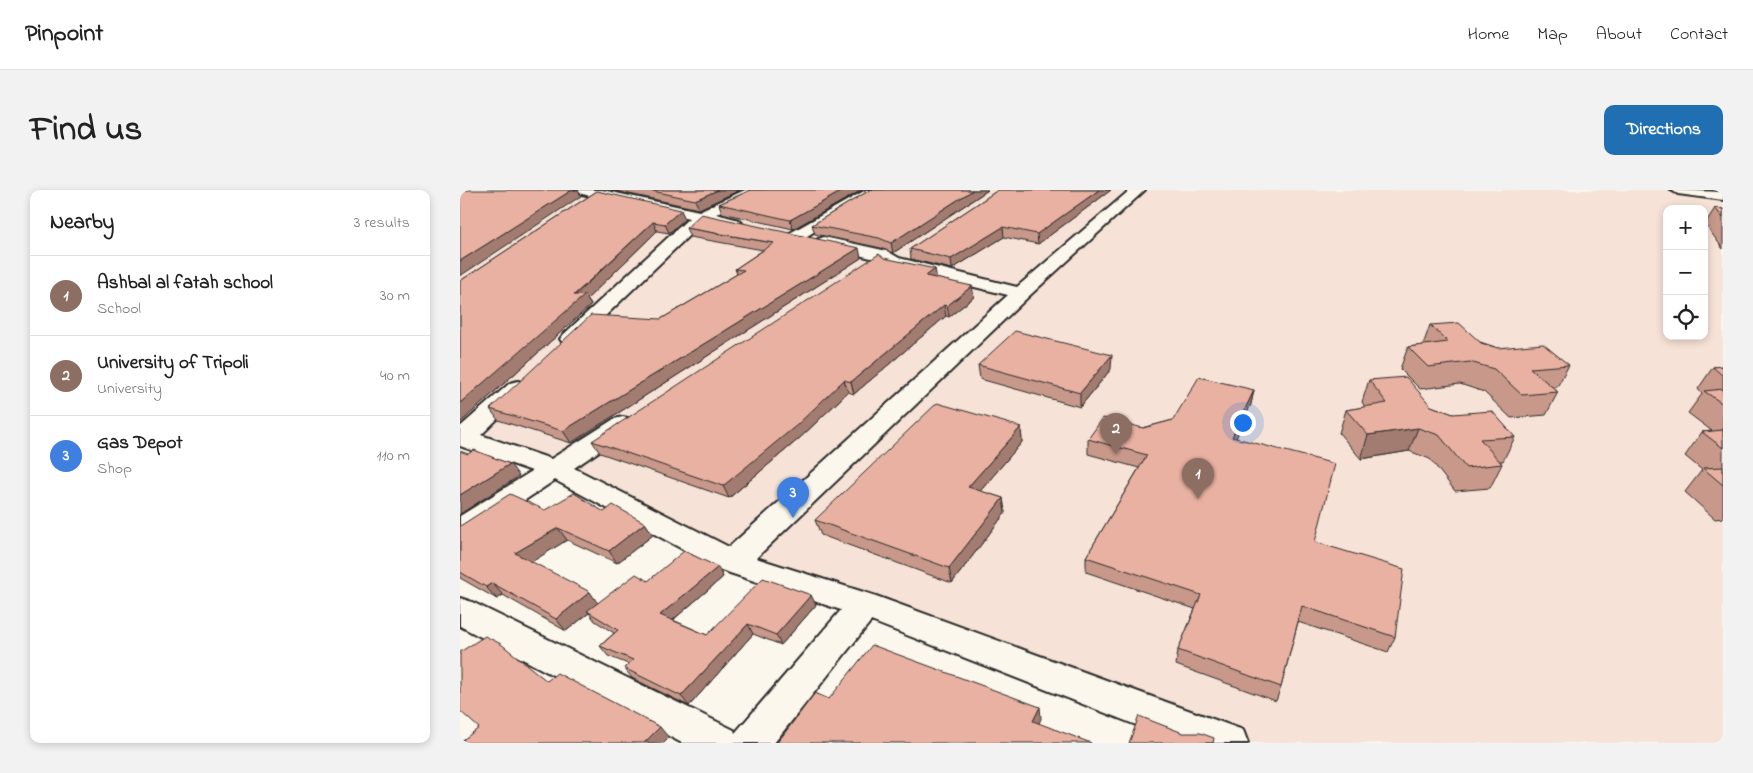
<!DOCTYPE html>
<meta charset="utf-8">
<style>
body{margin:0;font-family:"Indie Flower",sans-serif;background:#f2f2f2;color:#222}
.controls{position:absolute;right:15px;top:15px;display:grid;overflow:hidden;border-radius:10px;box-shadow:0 2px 8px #0003}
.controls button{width:45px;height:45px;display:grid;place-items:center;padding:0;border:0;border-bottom:1px solid #e0e0e0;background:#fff;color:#222;font:25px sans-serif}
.you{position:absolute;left:782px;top:232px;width:18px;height:18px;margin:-12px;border:4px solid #fff;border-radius:50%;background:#1a73e8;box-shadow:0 0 0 8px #1a73e833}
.badge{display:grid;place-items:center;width:32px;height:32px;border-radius:50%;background:#1f6fb2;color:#fff;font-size:16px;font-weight:700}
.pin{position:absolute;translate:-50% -41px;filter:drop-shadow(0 1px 2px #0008)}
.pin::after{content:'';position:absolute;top:26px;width:18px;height:15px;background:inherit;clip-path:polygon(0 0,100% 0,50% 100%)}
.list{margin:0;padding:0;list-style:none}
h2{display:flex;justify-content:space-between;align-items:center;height:65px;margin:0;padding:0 20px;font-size:21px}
h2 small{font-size:16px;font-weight:400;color:#767676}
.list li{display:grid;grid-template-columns:32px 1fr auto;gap:15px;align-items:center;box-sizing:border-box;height:80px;padding:0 20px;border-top:1px solid #e0e0e0}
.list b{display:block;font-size:19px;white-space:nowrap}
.list p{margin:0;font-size:16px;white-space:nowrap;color:#767676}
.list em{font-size:16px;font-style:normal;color:#767676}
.icon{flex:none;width:28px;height:28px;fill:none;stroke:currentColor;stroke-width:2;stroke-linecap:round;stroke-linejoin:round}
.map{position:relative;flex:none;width:1263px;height:553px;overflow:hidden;border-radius:10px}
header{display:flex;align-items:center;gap:30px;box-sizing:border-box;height:70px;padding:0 25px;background:#fff;border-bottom:1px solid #e0e0e0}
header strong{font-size:24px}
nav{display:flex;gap:28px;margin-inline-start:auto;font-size:18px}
.intro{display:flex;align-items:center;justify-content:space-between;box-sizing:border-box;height:120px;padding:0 30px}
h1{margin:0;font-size:35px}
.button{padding:12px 22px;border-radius:10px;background:#1f6fb2;color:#fff;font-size:18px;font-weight:700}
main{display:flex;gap:30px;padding:0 30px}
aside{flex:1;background:#fff;border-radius:10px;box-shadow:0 2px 8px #0003}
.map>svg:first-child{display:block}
.built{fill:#f6e2d6;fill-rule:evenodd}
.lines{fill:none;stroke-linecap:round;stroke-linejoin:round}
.street-casing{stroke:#2b2b2b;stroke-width:4}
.street{fill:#fbf7ec;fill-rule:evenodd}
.wall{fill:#c8988a;stroke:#2b2b2b}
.shaded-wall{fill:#a37c71;stroke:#2b2b2b}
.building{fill:#e9b1a1;stroke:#2b2b2b}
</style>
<header>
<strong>Pinpoint</strong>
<nav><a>Home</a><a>Map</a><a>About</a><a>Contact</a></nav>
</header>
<div class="intro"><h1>Find us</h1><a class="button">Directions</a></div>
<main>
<aside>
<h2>Nearby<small>3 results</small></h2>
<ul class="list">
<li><span class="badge" style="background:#8d6e63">1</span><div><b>Ashbal al fatah school</b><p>School</p></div><em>30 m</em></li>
<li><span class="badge" style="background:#8d6e63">2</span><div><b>University of Tripoli</b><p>University</p></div><em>40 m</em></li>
<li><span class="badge" style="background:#3f7fe0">3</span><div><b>Gas Depot</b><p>Shop</p></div><em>110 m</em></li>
</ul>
</aside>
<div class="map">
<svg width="1263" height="553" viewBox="0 0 1263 553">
<rect width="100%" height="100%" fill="#fbf7ec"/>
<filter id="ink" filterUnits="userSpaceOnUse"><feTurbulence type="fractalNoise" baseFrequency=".02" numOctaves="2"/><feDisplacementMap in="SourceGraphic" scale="10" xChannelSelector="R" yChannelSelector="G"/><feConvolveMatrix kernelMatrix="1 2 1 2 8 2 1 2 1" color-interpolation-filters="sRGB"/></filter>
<g filter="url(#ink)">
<!-- built -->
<path class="built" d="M 0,0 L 1263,0 L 1263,553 L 769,553 L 272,372 L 95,279 L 0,247 ZM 1207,19 L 1244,19 L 1244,146 L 1207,146 Z"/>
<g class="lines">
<!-- street casing -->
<g class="street-casing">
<path id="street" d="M 115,0 L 142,0 L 239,21 L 285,0 L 304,0 L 302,3 L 256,24 L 279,30 L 282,33 L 279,36 L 274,38 L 244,31 L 117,153 L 110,155 L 103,153 L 100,149 L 103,145 L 229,28 L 122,4 Z
M 406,0 L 423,0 L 342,49 L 330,49 L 328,46 L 330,43 Z
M 670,0 L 685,0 L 568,107 L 296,368 L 416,406 L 769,535 L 783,540 L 788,553 L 722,553 L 411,431 L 314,553 L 222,553 L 0,436 L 0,408 L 12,412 L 274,540 L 275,543 L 381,420 L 261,380 L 95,290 L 10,347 L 0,351 L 0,326 L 72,281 L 0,256 L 0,237 L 50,193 L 58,191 L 66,193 L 69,198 L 21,245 L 91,269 L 154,229 L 163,227 L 172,229 L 175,234 L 172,239 L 114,278 L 269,357 L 548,105 L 427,76 L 415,69 L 358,55 L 356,52 L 358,49 L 364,47 L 427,61 L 439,68 L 557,97 Z
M 1211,0 L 1263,2 L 1263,10 L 1218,4 Z"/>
</g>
<!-- street -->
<use href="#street" class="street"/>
</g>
<!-- wall -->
<path class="wall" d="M 151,0 L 280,0 L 239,19 Z
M 291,0 L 402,0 L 333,39 L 262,23 L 259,14 Z
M 410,0 L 528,0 L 433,63 L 421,58 L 355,44 L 352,35 Z
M 538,0 L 651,0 L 578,54 L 544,47 L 492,79 L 451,69 L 450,59 Z
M 137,1 L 225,29 L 209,43 L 197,41 L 127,109 L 131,115 L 0,233 L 0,91 Z
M 1255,18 L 1263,19 L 1263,59 L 1245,34 Z
M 226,38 L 401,68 L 111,253 L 38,230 L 30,219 L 201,129 L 277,84 L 275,79 L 303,60 L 230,47 Z
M 475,79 L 476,88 L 514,107 L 489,127 L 486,126 L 394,204 L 388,202 L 341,247 L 269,308 L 140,263 L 132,251 Z
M 970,135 L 1038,158 L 1109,175 L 1097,197 L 1093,197 L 1098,202 L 1086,225 L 1051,228 L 1024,202 L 1000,194 L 960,199 L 940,179 L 948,157 L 963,155 Z
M 518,175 L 651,179 L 620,217 L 520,189 Z
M 1263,176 L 1263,328 L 1255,329 L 1225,302 L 1242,280 L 1225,266 L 1242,242 L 1252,241 L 1228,223 L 1242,204 L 1238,199 L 1253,177 Z
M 909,190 L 971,216 L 1055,247 L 1043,271 L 1040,271 L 1042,274 L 1030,298 L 995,301 L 970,269 L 949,261 L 901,269 L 879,243 L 886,220 L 905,217 L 902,212 Z
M 794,200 L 791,214 L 776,248 L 855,352 L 935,447 L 928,462 L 838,432 L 821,497 L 816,511 L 716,475 L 718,460 L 735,419 L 626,382 L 626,367 L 679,278 L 628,264 L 628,249 L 683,238 L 713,230 Z
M 561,237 L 562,252 L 520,301 L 543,308 L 545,323 L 492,393 L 361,345 L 355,330 Z
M 85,320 L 144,322 L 185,333 L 193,345 L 157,373 L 107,350 L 71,372 L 138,413 L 188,391 L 258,377 L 263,387 L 213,430 L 247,445 L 356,415 L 321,455 L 293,444 L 229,516 L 172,488 L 164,478 L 168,474 L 148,466 L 140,456 L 154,443 L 135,431 L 129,423 L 106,441 L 43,405 L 37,409 L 0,388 L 0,336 Z"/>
<!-- shaded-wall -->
<path class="shaded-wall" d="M 112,0 L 118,0 L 121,6 L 0,86 L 0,71 Z
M 258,0 L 280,0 L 239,19 L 235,10 Z
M 384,0 L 402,0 L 333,39 L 330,30 Z
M 513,0 L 528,0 L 433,63 L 431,53 Z
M 639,0 L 651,0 L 578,54 L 577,44 Z
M 221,20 L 225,29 L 209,43 L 205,34 Z
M 193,32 L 197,41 L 127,109 L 131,115 L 0,233 L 0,213 Z
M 543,37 L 544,47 L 492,79 L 491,69 Z
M 399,58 L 401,68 L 111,253 L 103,241 Z
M 475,79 L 477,90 L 466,86 Z
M 512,96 L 514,107 L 489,127 L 487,116 Z
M 484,115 L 486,126 L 394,204 L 391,192 Z
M 652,165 L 651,179 L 620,217 L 620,203 Z
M 384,190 L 388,202 L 341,247 L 269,308 L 263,296 Z
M 794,200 L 791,214 L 770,262 L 772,247 Z
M 561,237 L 562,252 L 511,312 L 508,297 Z
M 958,238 L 949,261 L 901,269 L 908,245 Z
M 50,274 L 59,286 L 0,324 L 0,305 Z
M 543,308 L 545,323 L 492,393 L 489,378 Z
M 185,333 L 193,345 L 157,373 L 149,361 Z
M 98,338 L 107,350 L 65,376 L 55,363 Z
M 258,377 L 263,387 L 207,435 L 200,425 Z
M 32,393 L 43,405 L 37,409 L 26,397 Z
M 130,402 L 139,415 L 127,421 L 129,423 L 106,441 L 96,429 Z
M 351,405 L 356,415 L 321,455 L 316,445 Z
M 288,434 L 293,444 L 229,516 L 221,506 Z
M 580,517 L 581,529 L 574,543 L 573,531 Z
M 200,537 L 209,548 L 204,553 L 184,553 Z"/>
<!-- building -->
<path class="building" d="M 0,0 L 112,0 L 0,71 Z
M 188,0 L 258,0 L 235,10 Z
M 291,0 L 384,0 L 330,30 L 259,14 Z
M 410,0 L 513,0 L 431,53 L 419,48 L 352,35 Z
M 538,0 L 639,0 L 577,44 L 543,37 L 491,69 L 450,59 Z
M 137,1 L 221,20 L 205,34 L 193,32 L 114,105 L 125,105 L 0,213 L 0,91 Z
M 1255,18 L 1263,19 L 1263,28 Z
M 241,24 L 399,58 L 103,241 L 30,219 L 131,125 L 201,129 L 284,80 L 275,79 L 314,53 L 226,38 Z
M 419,64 L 424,68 L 475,79 L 466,86 L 512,96 L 487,116 L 484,115 L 391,192 L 384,190 L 337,235 L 263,296 L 132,251 Z
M 999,133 L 1021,153 L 1038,158 L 1083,154 L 1109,175 L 1070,178 L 1098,202 L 1062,205 L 1034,179 L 1010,172 L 968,177 L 948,157 L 988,152 L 970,135 Z
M 555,141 L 652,165 L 620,203 L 518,175 Z
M 1263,176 L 1263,186 L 1253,177 Z
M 739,187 L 794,200 L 772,247 L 875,274 L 855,352 L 944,379 L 935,447 L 842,416 L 821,497 L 718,460 L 741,405 L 626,367 L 687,265 L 628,249 L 643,228 L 683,238 L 713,230 Z
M 946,187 L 971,216 L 993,224 L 1032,221 L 1055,247 L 1020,249 L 1042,274 L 1006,278 L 979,245 L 958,238 L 908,245 L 886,220 L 927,213 L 909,190 Z
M 1263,199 L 1263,214 L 1244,201 Z
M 477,213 L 561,237 L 508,297 L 543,308 L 489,378 L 355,330 Z
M 1263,240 L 1263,258 L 1242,242 Z
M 14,260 L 50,274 L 0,305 L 0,261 L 8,264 Z
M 1263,277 L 1263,295 L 1243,278 Z
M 114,303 L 144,322 L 153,315 L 185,333 L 149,361 L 98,338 L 55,363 L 130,402 L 96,429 L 32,393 L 26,397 L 0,382 L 0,336 L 50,304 L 85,320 Z
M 224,361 L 258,377 L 200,425 L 247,445 L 303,388 L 351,405 L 316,445 L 288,434 L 221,506 L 164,478 L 173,470 L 140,456 L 158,440 L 127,421 L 176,384 L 188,391 Z
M 25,446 L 41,454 L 87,491 L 97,483 L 200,537 L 184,553 L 0,553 L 0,552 L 19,538 L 0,521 L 0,462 Z
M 412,455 L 580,517 L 573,531 L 631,553 L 372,553 L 369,552 L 368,553 L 317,553 L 355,503 L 369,509 Z
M 679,526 L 723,543 L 740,543 L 754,548 L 753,553 L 669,553 Z"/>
</g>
</svg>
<div class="controls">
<button>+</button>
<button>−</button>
<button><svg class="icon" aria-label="locate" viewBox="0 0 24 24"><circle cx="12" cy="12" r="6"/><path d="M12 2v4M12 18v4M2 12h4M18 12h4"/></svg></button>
</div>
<div class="you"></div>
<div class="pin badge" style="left:738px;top:309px;background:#8d6e63">1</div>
<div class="pin badge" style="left:656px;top:264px;background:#8d6e63">2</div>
<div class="pin badge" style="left:333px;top:328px;background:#3f7fe0">3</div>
</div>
</main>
